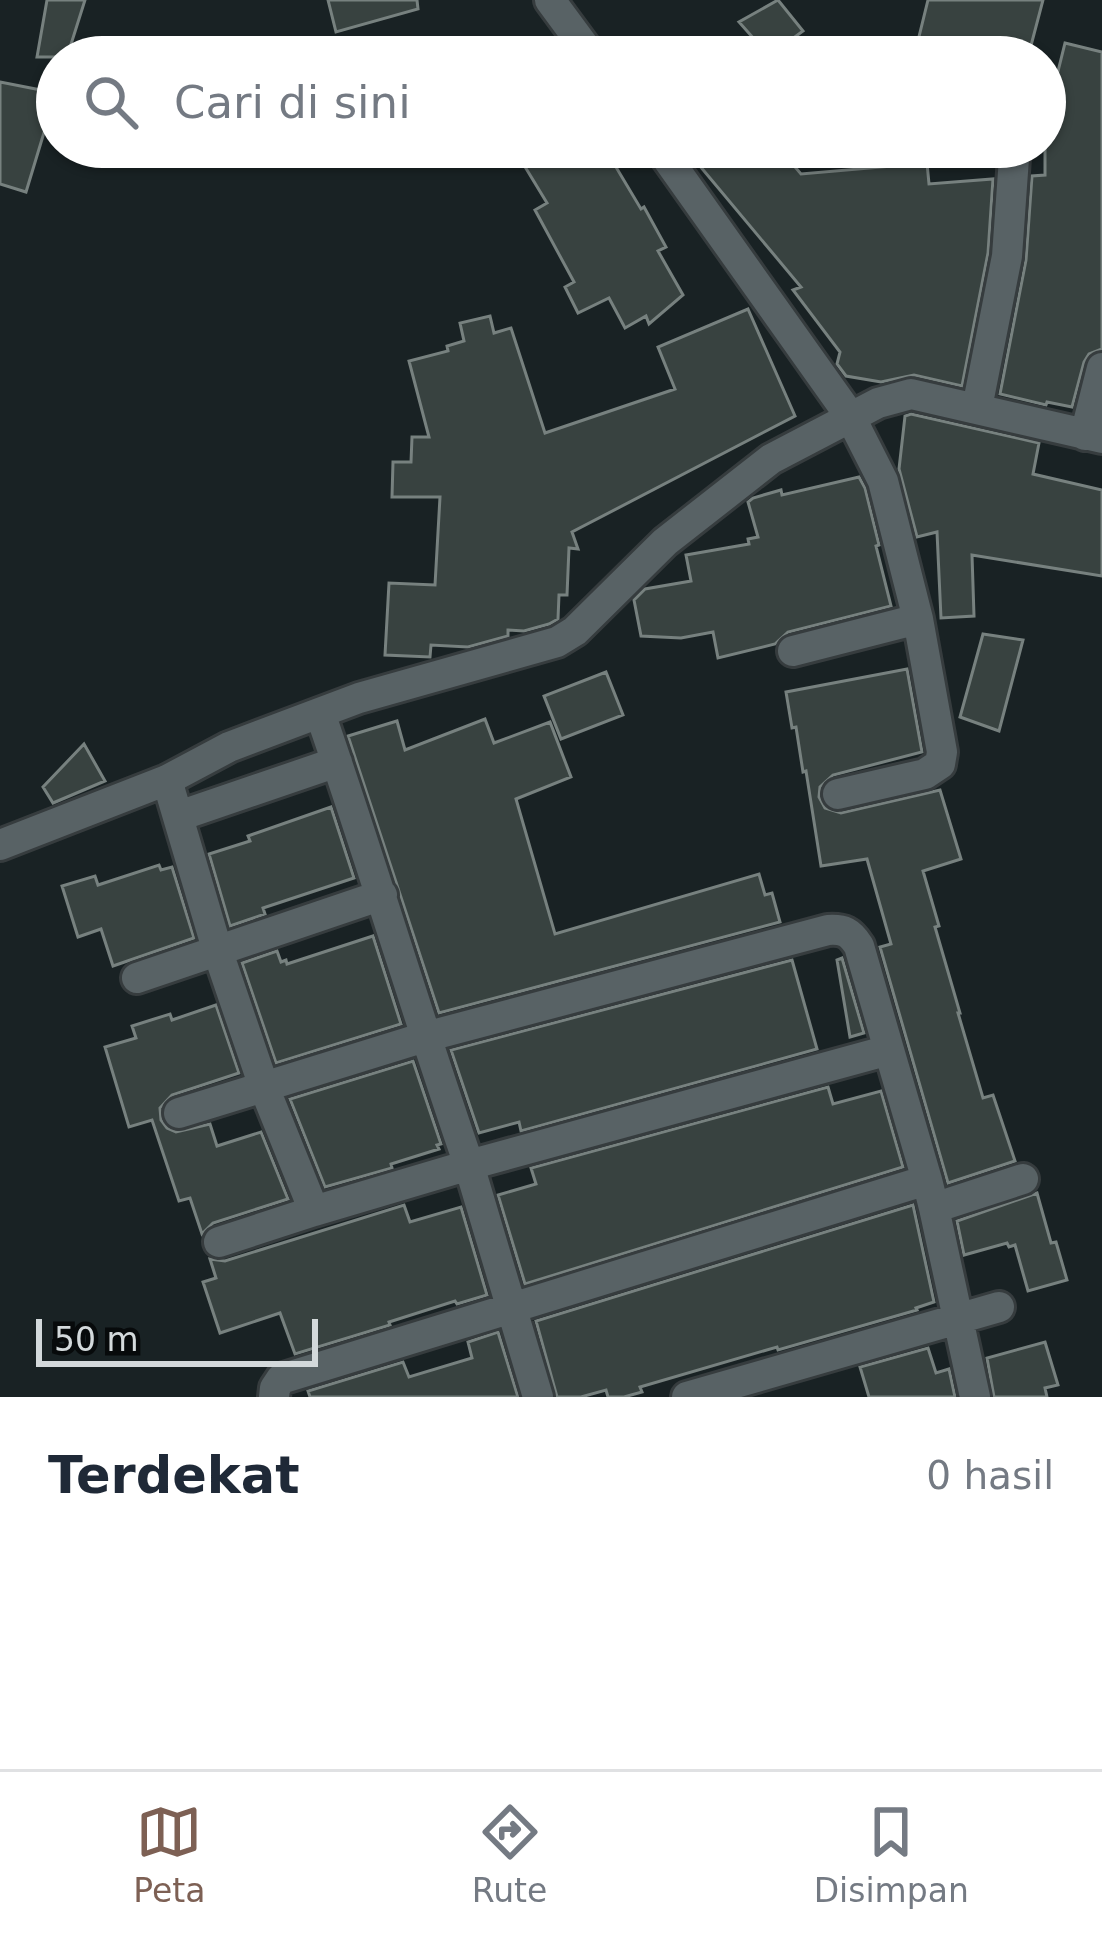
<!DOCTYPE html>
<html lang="id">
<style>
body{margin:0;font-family:"DejaVu Sans",sans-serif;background:#f6f6f7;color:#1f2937}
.scale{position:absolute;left:36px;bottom:30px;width:282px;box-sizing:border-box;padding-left:12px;border:6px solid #d3d9db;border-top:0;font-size:33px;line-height:42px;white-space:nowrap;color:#d3d9db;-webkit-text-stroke:9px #070a0b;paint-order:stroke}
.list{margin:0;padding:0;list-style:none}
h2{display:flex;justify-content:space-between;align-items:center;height:156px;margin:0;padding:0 48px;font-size:51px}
h2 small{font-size:39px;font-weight:400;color:#747a83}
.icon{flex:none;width:66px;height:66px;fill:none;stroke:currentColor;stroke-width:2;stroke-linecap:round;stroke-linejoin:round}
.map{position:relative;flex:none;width:1102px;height:1397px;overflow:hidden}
.search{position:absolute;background:#fff;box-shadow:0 3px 9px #0004;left:36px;right:36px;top:36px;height:132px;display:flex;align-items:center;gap:30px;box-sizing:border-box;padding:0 42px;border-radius:66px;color:#747a83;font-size:45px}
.sheet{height:372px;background:#fff}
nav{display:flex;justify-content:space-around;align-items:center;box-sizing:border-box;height:168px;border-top:3px solid #e0e1e3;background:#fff;font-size:33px;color:#747a83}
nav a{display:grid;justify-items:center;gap:6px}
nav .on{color:#7d6054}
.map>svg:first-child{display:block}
.building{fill:#384240;stroke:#77817f;stroke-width:3}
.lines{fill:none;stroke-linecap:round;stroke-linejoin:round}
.minor-casing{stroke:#363c3e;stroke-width:36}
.minor{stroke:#586265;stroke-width:30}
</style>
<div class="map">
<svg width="1102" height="1397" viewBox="0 0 1102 1397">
<rect width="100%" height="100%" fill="#192224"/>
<!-- building -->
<path class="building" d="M 47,0 L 85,0 L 67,57 L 37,57 Z
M 328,0 L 417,0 L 418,9 L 336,32 Z
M 778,0 L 803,31 L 769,56 L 739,22 Z
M 928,0 L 1043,0 L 1028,57 L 914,57 Z
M 1065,43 L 1102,52 L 1102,349 L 1089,354 L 1084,362 L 1072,407 L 1047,402 L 1046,405 L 1000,394 L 1026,260 L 1032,176 L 1045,175 L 1045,124 Z
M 0,82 L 56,93 L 26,192 L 0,184 Z
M 513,147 L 604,147 L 641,209 L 644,207 L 666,247 L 658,251 L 683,295 L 649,324 L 646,316 L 625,328 L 609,298 L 578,313 L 565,287 L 574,282 L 535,210 L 547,203 Z
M 684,147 L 778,147 L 801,174 L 927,163 L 929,184 L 993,179 L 988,253 L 962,386 L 914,375 L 881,382 L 846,376 L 837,364 L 840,352 L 793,290 L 801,287 Z
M 748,309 L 795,416 L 572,532 L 578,549 L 569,548 L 567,595 L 559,595 L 558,619 L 549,624 L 524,631 L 508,630 L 508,636 L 468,647 L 431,645 L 430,657 L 385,655 L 389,583 L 435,585 L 440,497 L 392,497 L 393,462 L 411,462 L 412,437 L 429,437 L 409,361 L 448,351 L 447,346 L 464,341 L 460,323 L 490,316 L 494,333 L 511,328 L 545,433 L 675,389 L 658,347 Z
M 911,414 L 1039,443 L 1033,474 L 1102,490 L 1102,576 L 972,555 L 974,616 L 941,618 L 937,532 L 917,537 L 899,469 L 905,416 Z
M 859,477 L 865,488 L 879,545 L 876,546 L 891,606 L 788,632 L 775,644 L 718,658 L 713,632 L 681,638 L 641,636 L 634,600 L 645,589 L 691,581 L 686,555 L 749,544 L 748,539 L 758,537 L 748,502 L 753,498 L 781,490 L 782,495 Z
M 983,634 L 1023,640 L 999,731 L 960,717 Z
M 907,669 L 922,752 L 833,775 L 820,787 L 819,797 L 825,808 L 841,813 L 940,790 L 961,859 L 923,871 L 939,926 L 935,927 L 960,1013 L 958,1013 L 983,1098 L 993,1095 L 1015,1161 L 948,1183 L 880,947 L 891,944 L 867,859 L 821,866 L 806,771 L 803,772 L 796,727 L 792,728 L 786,692 Z
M 606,672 L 623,715 L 561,739 L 544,696 Z
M 485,719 L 494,743 L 550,722 L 571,777 L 516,799 L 555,934 L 759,874 L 765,895 L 772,893 L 780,922 L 439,1013 L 348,736 L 397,721 L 405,750 Z
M 84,744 L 105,781 L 53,803 L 43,787 Z
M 331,807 L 354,878 L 263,908 L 265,914 L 230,926 L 209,854 L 250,841 L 248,836 Z
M 159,865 L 161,870 L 172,867 L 194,938 L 113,966 L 101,929 L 78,937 L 62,886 L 95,876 L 98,885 Z
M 373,936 L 401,1024 L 276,1063 L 242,963 L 277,951 L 281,962 L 286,960 L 287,964 Z
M 842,958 L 864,1033 L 850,1037 L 837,960 Z
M 792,960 L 817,1049 L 521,1131 L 519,1122 L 479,1133 L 451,1050 Z
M 216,1005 L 239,1073 L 172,1095 L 160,1108 L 161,1120 L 167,1128 L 176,1132 L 210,1124 L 217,1146 L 261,1132 L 288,1199 L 213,1223 L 202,1234 L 190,1198 L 179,1201 L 152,1120 L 129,1127 L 105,1047 L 136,1038 L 132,1026 L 170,1014 L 172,1020 Z
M 413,1061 L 441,1144 L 437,1145 L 439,1149 L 391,1164 L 392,1168 L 325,1187 L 290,1099 Z
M 828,1087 L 833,1104 L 881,1091 L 903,1167 L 525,1284 L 498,1195 L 536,1184 L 531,1168 Z
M 1037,1193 L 1051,1243 L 1056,1242 L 1067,1280 L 1028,1291 L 1015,1245 L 1009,1247 L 1007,1243 L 964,1255 L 957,1221 Z
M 404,1205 L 410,1222 L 461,1207 L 487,1295 L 457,1304 L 455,1301 L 389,1322 L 390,1325 L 295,1354 L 280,1313 L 220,1333 L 203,1282 L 216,1278 L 210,1259 L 225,1261 Z
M 913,1205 L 934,1302 L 916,1308 L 917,1310 L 778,1350 L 777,1347 L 640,1387 L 642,1392 L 624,1397 L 608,1397 L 606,1390 L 581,1397 L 557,1397 L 536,1321 Z
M 498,1332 L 518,1397 L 310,1397 L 308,1391 L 403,1362 L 409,1377 L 472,1358 L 468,1342 Z
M 1045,1342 L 1058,1385 L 1045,1388 L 1047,1397 L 994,1397 L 987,1358 Z
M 928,1348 L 936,1373 L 949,1369 L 955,1397 L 869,1397 L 860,1367 Z"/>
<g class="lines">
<!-- minor casing -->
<g class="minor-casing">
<path id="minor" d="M 550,0 L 592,57
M 659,147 L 850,416 L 883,481 L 918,619 L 942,752 L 940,764 L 925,774 L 838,794
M 977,408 L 1007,256 L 1014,158
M 1085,435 L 1102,368
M 793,651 L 918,619
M 167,780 L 217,949 L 264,1087 L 314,1211 L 469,1165 C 417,1015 372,863 320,713
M 179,816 L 337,762
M 0,845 L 167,780 L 229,747 L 359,698 L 557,642 L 575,631 L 665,542 L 771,459 L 878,403 L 911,394 L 1102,438
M 137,978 L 382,895
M 889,1050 L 927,1180
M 179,1113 L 425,1037 L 828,930 C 844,929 850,932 859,946 L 889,1050 L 469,1165 L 538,1397
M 934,1208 L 975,1397
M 219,1242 L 314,1211
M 274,1397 L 275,1388 L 281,1379 L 927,1180 L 934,1208 L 1023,1179
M 687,1397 L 999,1307"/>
</g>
<!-- minor -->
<use href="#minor" class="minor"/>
</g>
</svg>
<div class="scale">50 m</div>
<div class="search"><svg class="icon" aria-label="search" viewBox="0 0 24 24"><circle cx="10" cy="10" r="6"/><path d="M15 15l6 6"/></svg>Cari di sini</div>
</div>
<section class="sheet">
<h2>Terdekat<small>0 hasil</small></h2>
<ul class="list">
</ul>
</section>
<nav>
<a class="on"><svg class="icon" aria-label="map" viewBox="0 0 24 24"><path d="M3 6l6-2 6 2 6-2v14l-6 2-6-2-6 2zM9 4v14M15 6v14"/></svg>Peta</a>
<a><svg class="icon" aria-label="directions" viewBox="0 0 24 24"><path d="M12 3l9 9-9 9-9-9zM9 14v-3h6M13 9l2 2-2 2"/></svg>Rute</a>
<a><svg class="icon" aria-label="saved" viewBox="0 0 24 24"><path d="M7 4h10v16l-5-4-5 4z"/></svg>Disimpan</a>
</nav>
